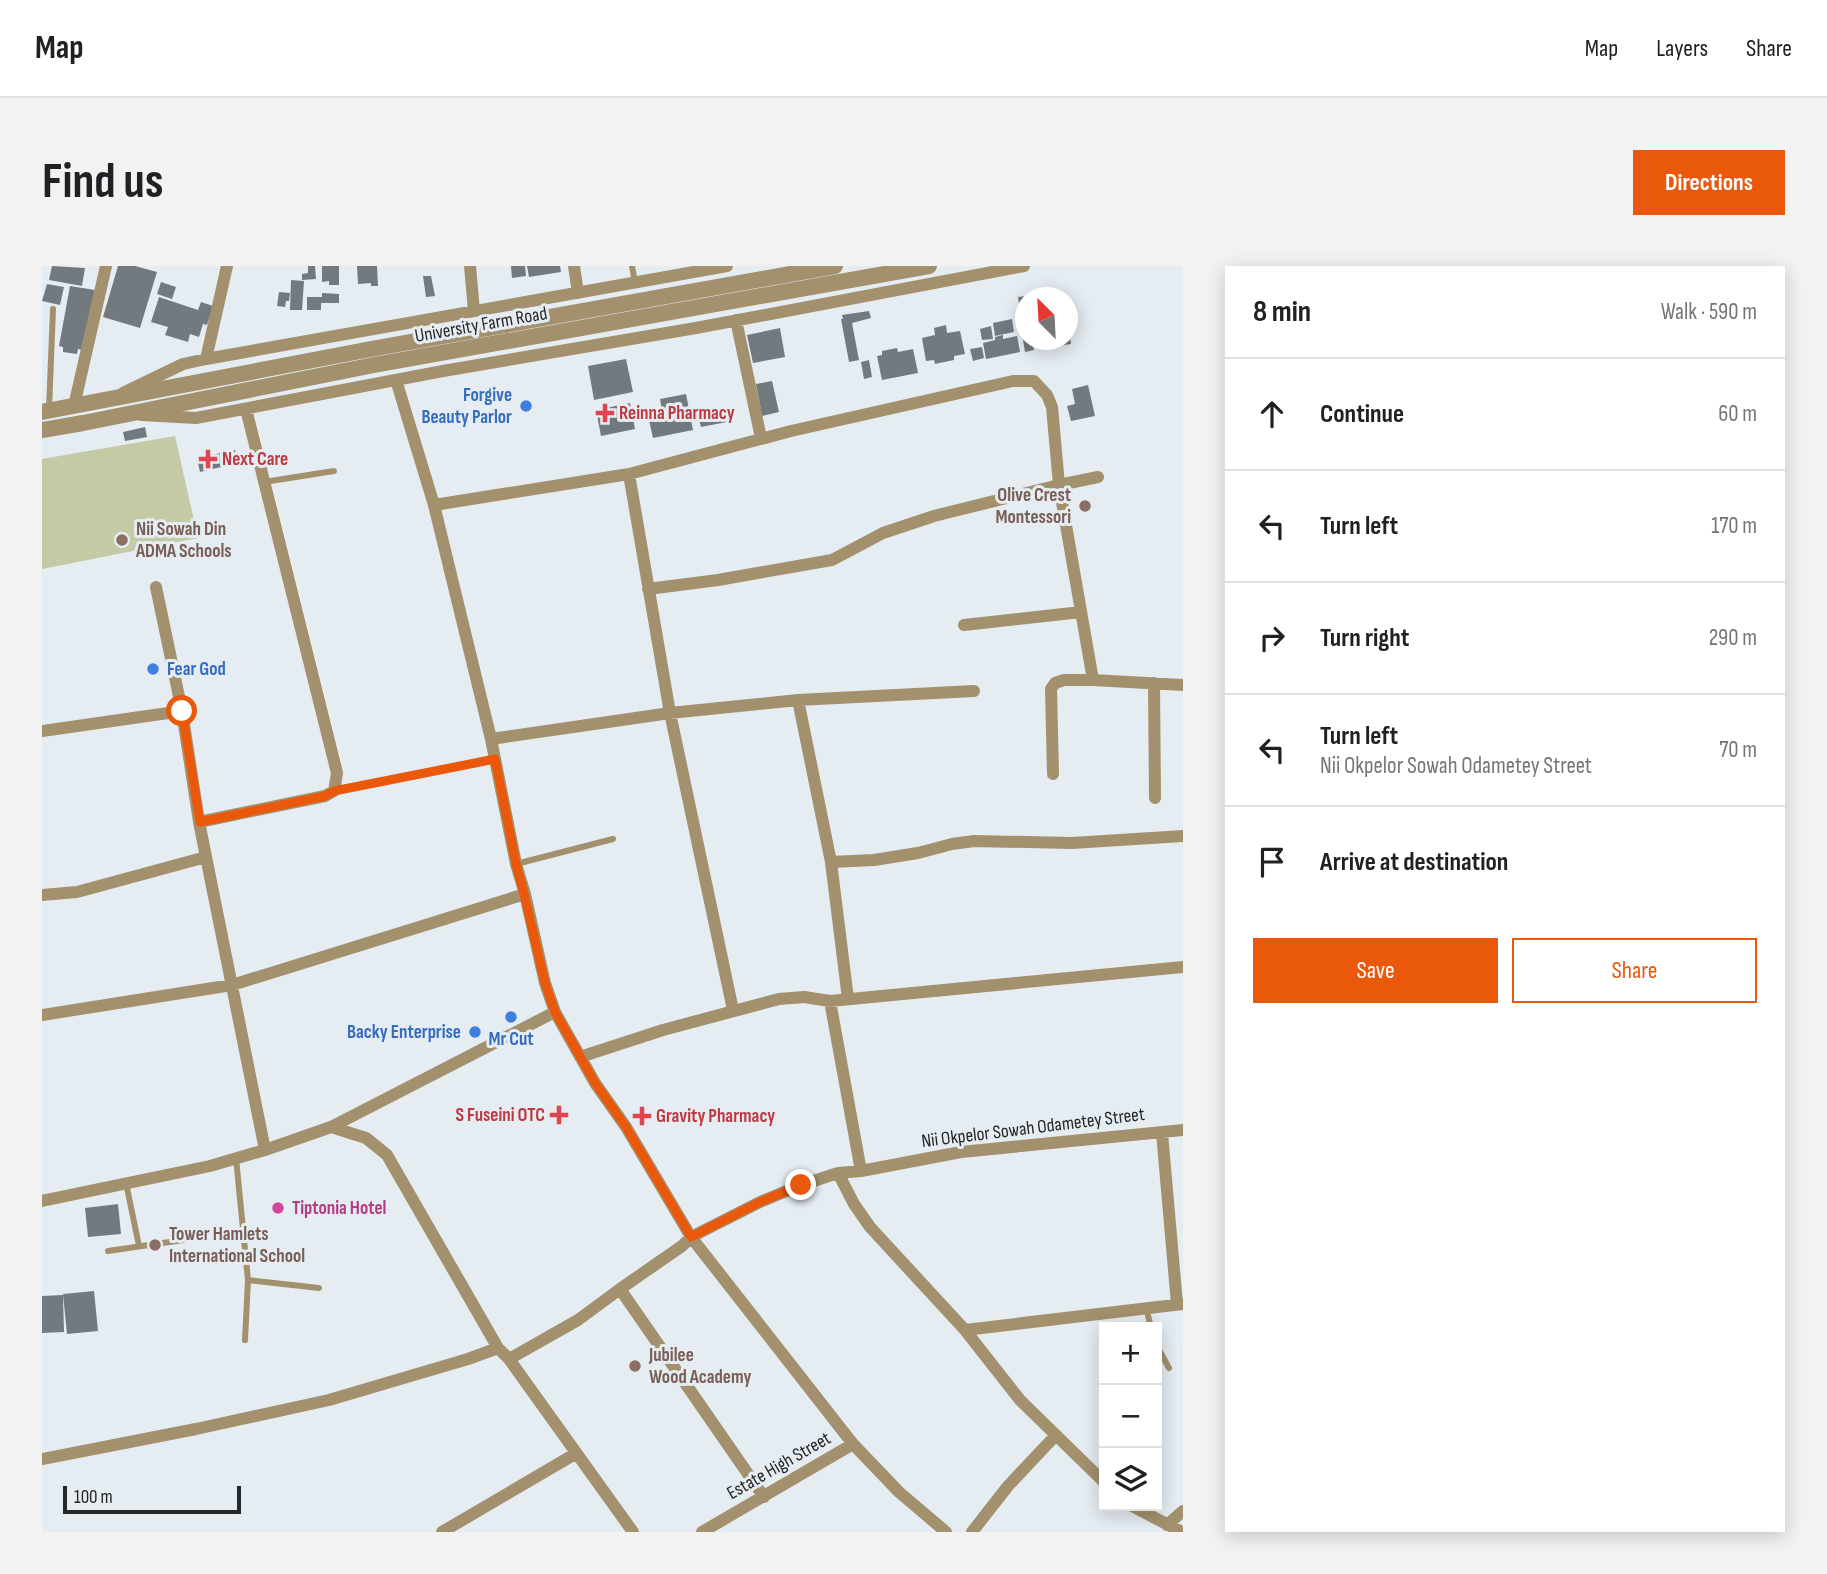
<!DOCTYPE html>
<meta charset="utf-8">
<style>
body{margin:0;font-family:"Sofia Sans Condensed",sans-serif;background:#f2f2f2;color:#202124}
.controls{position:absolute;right:21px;bottom:21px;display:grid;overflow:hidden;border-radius:0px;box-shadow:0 4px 18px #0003}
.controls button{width:63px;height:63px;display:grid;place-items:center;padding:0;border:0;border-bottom:2px solid #e0e0e0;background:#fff;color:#202124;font:35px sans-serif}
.compass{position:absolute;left:973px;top:21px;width:63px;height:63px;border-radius:50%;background:#fff;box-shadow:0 4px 18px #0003;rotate:336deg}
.scale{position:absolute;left:21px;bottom:18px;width:178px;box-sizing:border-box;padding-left:7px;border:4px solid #242729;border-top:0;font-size:19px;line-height:24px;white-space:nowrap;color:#242729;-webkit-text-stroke:5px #e5ecf2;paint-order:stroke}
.stop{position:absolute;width:21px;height:21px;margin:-16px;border:5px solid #ea580c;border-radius:50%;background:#fff}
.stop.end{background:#ea580c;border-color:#fff;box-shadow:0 2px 7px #0008}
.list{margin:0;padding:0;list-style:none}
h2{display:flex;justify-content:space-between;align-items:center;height:91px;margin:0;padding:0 28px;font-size:30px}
h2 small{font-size:23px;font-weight:400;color:#757577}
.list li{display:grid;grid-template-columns:46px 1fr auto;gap:21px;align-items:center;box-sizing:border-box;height:112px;padding:0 28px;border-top:2px solid #e0e0e0}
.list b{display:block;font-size:26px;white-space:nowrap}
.list p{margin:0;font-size:23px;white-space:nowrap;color:#757577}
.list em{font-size:23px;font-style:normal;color:#757577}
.actions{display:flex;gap:14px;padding:21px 28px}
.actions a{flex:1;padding:16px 0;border:2px solid #ea580c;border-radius:0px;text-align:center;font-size:24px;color:#ea580c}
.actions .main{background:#ea580c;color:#fff}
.icon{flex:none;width:38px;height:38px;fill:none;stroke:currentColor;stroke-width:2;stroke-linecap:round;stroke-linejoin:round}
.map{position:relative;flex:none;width:1141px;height:1266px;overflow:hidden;border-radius:0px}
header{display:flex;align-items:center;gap:42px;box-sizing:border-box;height:98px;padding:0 35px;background:#fff;border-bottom:2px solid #e0e0e0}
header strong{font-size:33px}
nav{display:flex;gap:38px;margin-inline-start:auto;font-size:24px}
.intro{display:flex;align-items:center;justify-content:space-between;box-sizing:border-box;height:168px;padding:0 42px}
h1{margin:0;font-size:49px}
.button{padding:18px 32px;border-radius:0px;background:#ea580c;color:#fff;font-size:24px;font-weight:700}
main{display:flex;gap:42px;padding:0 42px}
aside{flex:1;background:#fff;border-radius:0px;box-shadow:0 4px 18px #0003}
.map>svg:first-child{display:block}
.green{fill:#c4caa6}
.building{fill:#737a7f}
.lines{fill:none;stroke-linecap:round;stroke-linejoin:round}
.service{stroke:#a3906d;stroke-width:6}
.minor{stroke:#a3906d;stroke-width:12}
.tertiary{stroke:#a3906d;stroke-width:16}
.route{stroke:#ea580c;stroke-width:9}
.shop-dot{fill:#3f7fe0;stroke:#e5ecf2;stroke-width:2.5}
.health-dot{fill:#e0444e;stroke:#e5ecf2;stroke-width:2.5}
.education-dot{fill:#8d6e63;stroke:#e5ecf2;stroke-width:2.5}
.hotel-dot{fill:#d1479c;stroke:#e5ecf2;stroke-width:2.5}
.labels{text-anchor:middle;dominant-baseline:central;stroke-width:6;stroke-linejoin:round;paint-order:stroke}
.street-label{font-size:19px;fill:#242729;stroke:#e5ecf2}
.shop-label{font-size:19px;font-weight:bold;fill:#366cbe;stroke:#e5ecf2;text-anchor:end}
.health-label{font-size:19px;font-weight:bold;fill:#be3a42;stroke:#e5ecf2;text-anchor:start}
.education-label{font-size:19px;font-weight:bold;fill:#785e54;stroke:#e5ecf2;text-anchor:start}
.hotel-label{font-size:19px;font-weight:bold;fill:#b23c85;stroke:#e5ecf2;text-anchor:start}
</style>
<header>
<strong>Map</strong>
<nav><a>Map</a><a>Layers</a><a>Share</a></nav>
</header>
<div class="intro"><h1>Find us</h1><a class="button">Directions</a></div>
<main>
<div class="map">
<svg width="1141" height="1266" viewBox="0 0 1141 1266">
<rect width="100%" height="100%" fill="#e5ecf2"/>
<!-- green -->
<path class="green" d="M 133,170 L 156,272 L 0,303 L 0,193 Z"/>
<!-- building -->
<path class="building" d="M 10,0 L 43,2 L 40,20 L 7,14 Z
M 76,0 L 93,0 L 115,6 L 98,62 L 61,51 Z
M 266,0 L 273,0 L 274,13 L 260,14 L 260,8 L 266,7 Z
M 280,0 L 297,0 L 297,19 L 287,19 L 287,15 L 280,16 Z
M 315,0 L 335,0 L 336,20 L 329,20 L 329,17 L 316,18 Z
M 469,0 L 483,0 L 484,10 L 470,12 Z
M 485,0 L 518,0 L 519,6 L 487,11 Z
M 381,10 L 389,10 L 393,30 L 384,31 Z
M 249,14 L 262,15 L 260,44 L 248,44 Z
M 119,16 L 134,21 L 130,33 L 115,28 Z
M 5,18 L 22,21 L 18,39 L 0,35 Z
M 28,20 L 53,24 L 42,84 L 36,83 L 35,88 L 21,86 L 21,81 L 17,80 Z
M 237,26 L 248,27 L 247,35 L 244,35 L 243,41 L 235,40 Z
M 280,27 L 297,28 L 297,37 L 279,37 L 279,44 L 265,44 L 265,31 L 280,31 Z
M 984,30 L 984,44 L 978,45 L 976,31 Z
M 117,31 L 156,44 L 159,36 L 171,40 L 165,59 L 161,58 L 157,71 L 148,68 L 146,76 L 123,69 L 126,61 L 109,56 Z
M 827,45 L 829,52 L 810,57 L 817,94 L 807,96 L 799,53 L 801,53 L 800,49 Z
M 1027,48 L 1031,70 L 1028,71 L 1029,78 L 1015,80 L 1014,74 L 1026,74 Z
M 970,53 L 972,66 L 953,70 L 951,57 Z
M 904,59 L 905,67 L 918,65 L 923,88 L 912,90 L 912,94 L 893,98 L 892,94 L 884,95 L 880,72 L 893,69 L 892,62 Z
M 949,60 L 951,73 L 940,74 L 938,63 Z
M 738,62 L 743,91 L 711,97 L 705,69 Z
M 984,67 L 984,74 L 990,74 L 992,84 L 983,86 L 980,68 Z
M 961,69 L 961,73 L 975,70 L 978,86 L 944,93 L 941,77 L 953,74 L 953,71 Z
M 991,74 L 1004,74 L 1005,79 L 993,81 Z
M 940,81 L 942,92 L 931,95 L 928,83 Z
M 855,82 L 856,86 L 871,83 L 876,107 L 840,114 L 835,90 L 840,89 L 840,85 Z
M 584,93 L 591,126 L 552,134 L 546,100 Z
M 827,94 L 830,111 L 822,113 L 819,96 Z
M 730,115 L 737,146 L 720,150 L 714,118 Z
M 1046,119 L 1053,150 L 1029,155 L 1025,140 L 1033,138 L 1030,123 Z
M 644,128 L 651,164 L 611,172 L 607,154 L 621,151 L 618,133 Z
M 588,137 L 593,163 L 559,170 L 554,144 Z
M 688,143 L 690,155 L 659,161 L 656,149 Z
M 103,161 L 105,171 L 83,175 L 81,166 Z
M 193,184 L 196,197 L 158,206 L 155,192 Z
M 76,938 L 79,968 L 46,971 L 43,942 Z
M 52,1025 L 56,1065 L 25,1068 L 21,1028 Z
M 21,1029 L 22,1066 L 0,1067 L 0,1030 Z"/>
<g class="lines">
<!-- service -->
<path class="service" d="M 590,0 L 593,17
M 7,143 L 11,43
M 222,216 L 292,205
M 292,525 L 453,493
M 474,598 L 571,573
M 194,892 L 206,1014 L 277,1022
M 84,917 L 97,980
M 66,985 L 141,974
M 1104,1042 L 1109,1061
M 203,1074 L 206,1014
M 1115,1080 L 1127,1102"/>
<!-- minor -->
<path class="minor" d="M 428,0 L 432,45
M 532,0 L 536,27
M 694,54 L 719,172
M 164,93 L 185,0
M 354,114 L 392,239 L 449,473 L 474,598 L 483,628 L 503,717 L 513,746 L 553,817 L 584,861 L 649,971 L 811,1178
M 81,127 L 141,98 L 164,93 L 685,0
M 32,140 L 64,0
M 99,149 L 154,152 L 401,105 L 654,62 L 982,0
M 587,208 L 628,447 L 691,744
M 392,239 L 587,208 L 749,165 L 971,115 L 992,115 L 1005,129 L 1010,141 L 1017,219 L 1051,414
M 114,321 L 140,445 L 157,556 L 223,884
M 606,323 L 676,314 L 790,294 L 841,267 L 892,250 L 1017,219 L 1056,211
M 922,359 L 1039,346
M 1112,417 L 1113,532
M 756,434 L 789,596 L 806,733
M 0,465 L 140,445
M 449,473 L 628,447 L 756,434 L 932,425
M 1011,508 L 1009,423 L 1013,417 L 1022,414 L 1051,414 L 1141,419
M 157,556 L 283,530 L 292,525 L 295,507 L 204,143
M 789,596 L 832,594 L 876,587 L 910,578 L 932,575 L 1030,577 L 1141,570
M 0,629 L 35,626 L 164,591
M 788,735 L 819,905
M 0,749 L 190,719 L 483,628
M 538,791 L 621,764 L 737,733 L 762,731 L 788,735 L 1141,701
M 289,861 L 324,872 L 345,889 L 456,1082 L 467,1093 L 591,1266
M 1120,867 L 1135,1038
M 796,907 L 812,938 L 828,961 L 923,1064 L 978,1134 L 1062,1216
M 0,935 L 168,900 L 223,884 L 289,861 L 513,746
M 578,1023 L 722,1231
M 923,1064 L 1141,1038
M 467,1093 L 536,1054 L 578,1023 L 640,980 L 649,971 L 718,936 L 759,919 L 796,907 L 819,905 L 919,886 L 1141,864
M 0,1193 L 154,1163 L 287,1134 L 426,1093 L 456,1082
M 1090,1240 L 1140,1266
M 1125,1259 L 1141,1245
M 400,1266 L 533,1188
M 660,1266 L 811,1178 L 857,1226 L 904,1266
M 930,1266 L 966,1220 L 1014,1169"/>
<!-- tertiary -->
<path class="tertiary" d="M 0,146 L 329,83 L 793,0
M 0,164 L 41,157 L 332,99 L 887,0"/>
</g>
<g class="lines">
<!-- route -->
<path class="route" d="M 140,445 L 158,556 L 283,530 L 292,525 L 453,493 L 474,598 L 482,628 L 503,717 L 513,746 L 553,817 L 584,861 L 649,971 L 718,936 L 759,919"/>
</g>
<!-- markers -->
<g class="shop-dot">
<circle cx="484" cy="140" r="7"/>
<circle cx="111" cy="403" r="7"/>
<circle cx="469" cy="751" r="7"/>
<circle cx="433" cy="766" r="7"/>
</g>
<g class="health-dot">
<path d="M559.5 136.5h7v7h7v7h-7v7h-7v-7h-7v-7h7z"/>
<path d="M162.5 182.5h7v7h7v7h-7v7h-7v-7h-7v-7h7z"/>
<path d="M513.5 838.5h7v7h7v7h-7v7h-7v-7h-7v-7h7z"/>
<path d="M596.5 839.5h7v7h7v7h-7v7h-7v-7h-7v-7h7z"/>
</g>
<g class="education-dot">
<circle cx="1043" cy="240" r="7"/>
<circle cx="80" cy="274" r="7"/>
<circle cx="113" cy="979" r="7"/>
<circle cx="593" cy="1100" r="7"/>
</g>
<circle class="hotel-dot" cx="236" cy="942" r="7"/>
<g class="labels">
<!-- street labels -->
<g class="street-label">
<text transform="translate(439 59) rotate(-10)">University Farm Road</text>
<text transform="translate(991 862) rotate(-7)">Nii Okpelor Sowah Odametey Street</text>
<text transform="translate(737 1200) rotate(-30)">Estate High Street</text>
</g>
<!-- shop labels -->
<g class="shop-label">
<text x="470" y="129">Forgive<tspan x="470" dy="22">Beauty Parlor</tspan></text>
<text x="125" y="403" text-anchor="start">Fear God</text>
<text x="419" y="766">Backy Enterprise</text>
<text x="469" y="773" text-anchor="middle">Mr Cut</text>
</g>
<!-- health labels -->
<g class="health-label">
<text x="577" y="147">Reinna Pharmacy</text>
<text x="180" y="193">Next Care</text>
<text x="503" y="849" text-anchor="end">S Fuseini OTC</text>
<text x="614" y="850">Gravity Pharmacy</text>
</g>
<!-- education labels -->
<g class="education-label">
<text x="1029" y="229" text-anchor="end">Olive Crest<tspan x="1029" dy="22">Montessori</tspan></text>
<text x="94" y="263">Nii Sowah Din<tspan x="94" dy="22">ADMA Schools</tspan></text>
<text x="127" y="968">Tower Hamlets<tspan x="127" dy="22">International School</tspan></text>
<text x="607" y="1089">Jubilee<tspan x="607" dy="22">Wood Academy</tspan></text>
</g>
<!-- hotel labels -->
<g class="hotel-label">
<text x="250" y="942">Tiptonia Hotel</text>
</g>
</g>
</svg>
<div class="controls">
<button>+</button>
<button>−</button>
<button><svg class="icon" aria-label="layers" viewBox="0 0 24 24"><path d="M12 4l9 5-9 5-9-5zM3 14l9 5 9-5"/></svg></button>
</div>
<svg class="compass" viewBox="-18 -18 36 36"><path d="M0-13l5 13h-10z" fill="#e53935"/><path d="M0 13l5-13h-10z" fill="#757577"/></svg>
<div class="scale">100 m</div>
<div class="stop" style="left:140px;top:445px"></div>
<div class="stop end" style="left:759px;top:919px"></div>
</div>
<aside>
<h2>8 min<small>Walk · 590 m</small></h2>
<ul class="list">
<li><svg class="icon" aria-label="ahead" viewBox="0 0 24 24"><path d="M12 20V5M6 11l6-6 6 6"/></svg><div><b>Continue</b></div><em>60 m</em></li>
<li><svg class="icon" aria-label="left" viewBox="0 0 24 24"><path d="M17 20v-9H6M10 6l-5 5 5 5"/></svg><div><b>Turn left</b></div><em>170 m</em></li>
<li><svg class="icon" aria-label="right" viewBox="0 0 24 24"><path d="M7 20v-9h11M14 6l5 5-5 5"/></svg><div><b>Turn right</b></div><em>290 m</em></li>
<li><svg class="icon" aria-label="left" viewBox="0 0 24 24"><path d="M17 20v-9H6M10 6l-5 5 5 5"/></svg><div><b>Turn left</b><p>Nii Okpelor Sowah Odametey Street</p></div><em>70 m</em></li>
<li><svg class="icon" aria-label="arrive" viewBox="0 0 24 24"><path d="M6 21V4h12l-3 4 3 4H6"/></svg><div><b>Arrive at destination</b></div></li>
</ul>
<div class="actions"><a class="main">Save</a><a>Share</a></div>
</aside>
</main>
